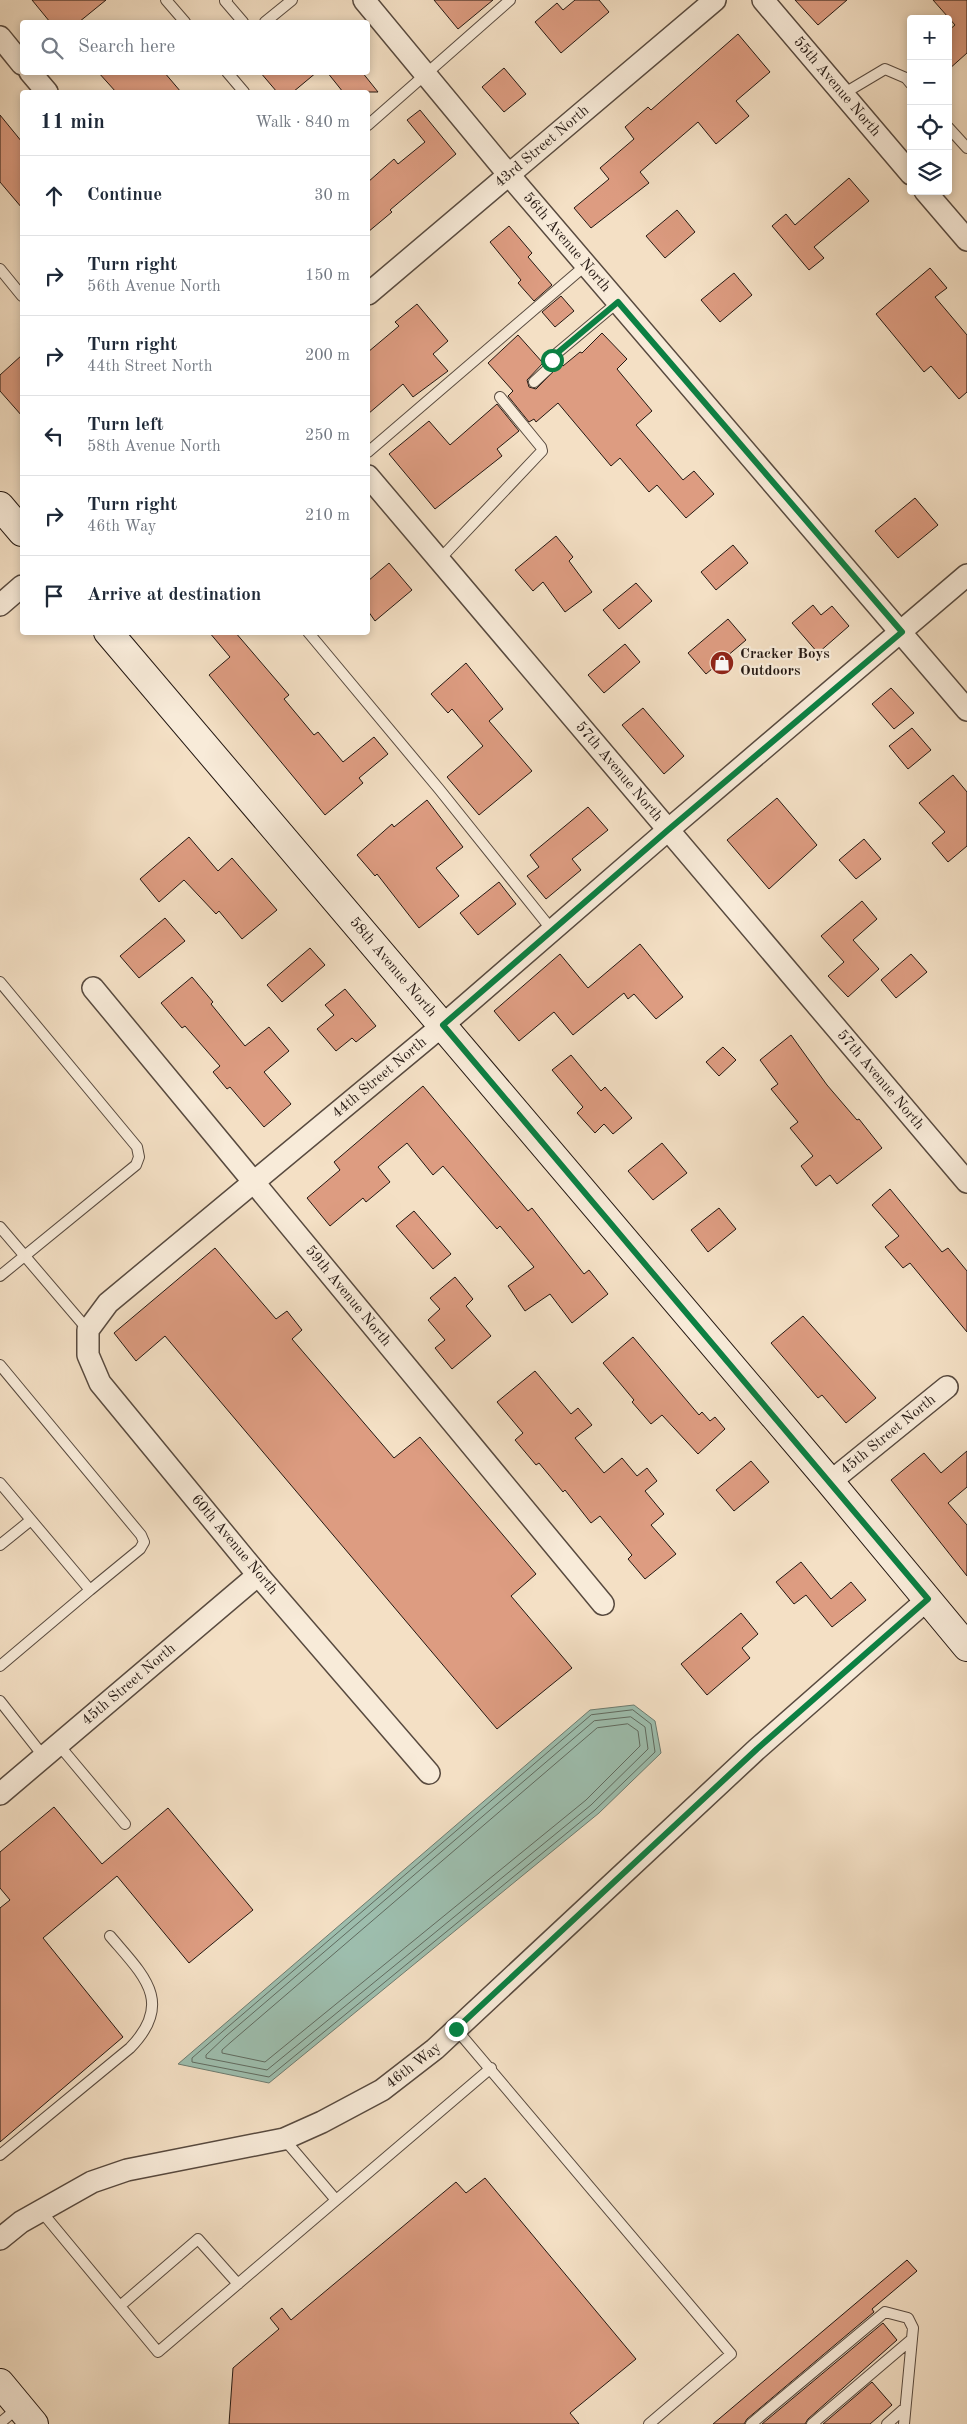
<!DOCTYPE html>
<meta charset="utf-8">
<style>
body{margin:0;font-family:"Old Standard TT",serif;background:#f6f6f7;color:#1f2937}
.controls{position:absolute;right:15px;top:15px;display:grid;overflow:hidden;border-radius:5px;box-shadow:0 2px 8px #0003}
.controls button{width:45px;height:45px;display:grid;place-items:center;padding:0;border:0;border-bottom:1px solid #e0e1e3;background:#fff;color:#1f2937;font:25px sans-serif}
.stop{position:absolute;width:15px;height:15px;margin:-11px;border:4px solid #0b8043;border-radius:50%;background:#fff}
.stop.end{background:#0b8043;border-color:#fff;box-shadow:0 1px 5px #0008}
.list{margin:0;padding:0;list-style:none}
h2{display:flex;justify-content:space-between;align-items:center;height:65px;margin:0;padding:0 20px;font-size:21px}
h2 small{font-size:16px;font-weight:400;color:#747a83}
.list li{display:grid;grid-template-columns:32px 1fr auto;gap:15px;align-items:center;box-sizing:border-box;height:80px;padding:0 20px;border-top:1px solid #e0e1e3}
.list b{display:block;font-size:19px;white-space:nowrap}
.list p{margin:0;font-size:16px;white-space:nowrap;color:#747a83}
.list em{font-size:16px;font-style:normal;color:#747a83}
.icon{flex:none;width:28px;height:28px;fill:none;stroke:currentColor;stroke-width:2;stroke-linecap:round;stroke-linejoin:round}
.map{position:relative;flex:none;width:967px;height:2424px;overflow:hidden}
.search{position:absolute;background:#fff;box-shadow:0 2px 8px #0003;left:20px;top:20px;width:350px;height:55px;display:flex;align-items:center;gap:12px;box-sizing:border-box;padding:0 18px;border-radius:5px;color:#747a83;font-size:19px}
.panel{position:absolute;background:#fff;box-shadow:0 2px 8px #0003;left:20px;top:90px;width:350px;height:545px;border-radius:5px}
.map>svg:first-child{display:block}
.water{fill:#9dbeae;stroke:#6d7c70}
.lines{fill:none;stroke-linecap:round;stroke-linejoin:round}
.shore{stroke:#606b60;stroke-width:1}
.building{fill:#dd9c81;stroke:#241812}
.lane-casing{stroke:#584a3f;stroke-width:12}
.street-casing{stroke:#584a3f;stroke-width:24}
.secondary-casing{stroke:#241812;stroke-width:30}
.lane{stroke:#f8ebd9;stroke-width:10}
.street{stroke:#f8ebd9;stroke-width:21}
.secondary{stroke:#f8ebd9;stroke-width:28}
.route{stroke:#0b8043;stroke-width:6}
.labels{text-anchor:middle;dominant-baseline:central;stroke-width:4.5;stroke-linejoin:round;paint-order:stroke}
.street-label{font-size:15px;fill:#241812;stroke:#f8ebd9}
.poi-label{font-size:15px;font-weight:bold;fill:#241812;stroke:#f8ebd9;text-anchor:start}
</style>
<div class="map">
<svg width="967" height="2424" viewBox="0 0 967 2424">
<rect width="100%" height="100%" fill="#f4e0c5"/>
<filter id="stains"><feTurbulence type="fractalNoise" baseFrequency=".004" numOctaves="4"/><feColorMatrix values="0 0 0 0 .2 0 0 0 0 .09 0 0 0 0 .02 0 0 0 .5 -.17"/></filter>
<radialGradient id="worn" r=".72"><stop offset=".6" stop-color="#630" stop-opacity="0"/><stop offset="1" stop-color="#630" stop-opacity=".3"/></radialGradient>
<!-- water -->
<path class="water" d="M 634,1705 L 655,1721 L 661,1753 L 599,1813 L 269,2083 L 178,2064 L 590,1710 Z"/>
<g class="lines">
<!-- shore -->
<path class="shore" d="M 633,1710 L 651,1724 L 655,1752 L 595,1810 L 269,2077 L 192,2062 L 192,2058 L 222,2032 L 591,1715 Z
M 631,1717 L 645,1727 L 648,1749 L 591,1805 L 267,2070 L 206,2058 L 206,2055 L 226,2036 L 594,1721 Z
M 628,1724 L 638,1731 L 640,1746 L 586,1800 L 265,2062 L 222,2053 L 222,2050 L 231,2042 L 597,1728 Z"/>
</g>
<!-- building -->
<path class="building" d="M 32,0 L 106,0 L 79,22 L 50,22 Z
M 434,0 L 493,0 L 458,29 Z
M 575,0 L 599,0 L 609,12 L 561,53 L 535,22 L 557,3 L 563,10 Z
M 795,0 L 847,0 L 818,25 Z
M 933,0 L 967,0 L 967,53 L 948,70 L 948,31 L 955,25 Z
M 738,34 L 770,72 L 736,101 L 749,116 L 716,144 L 698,122 L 640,172 L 649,183 L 591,228 L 574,208 L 609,179 L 600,168 L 634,139 L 625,127 L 648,107 L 651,110 Z
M 504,68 L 526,94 L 504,112 L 482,87 Z
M 98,72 L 164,72 L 181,92 L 116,92 Z
M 260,72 L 317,72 L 293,92 L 277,92 Z
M 327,72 L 362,72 L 378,92 L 343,92 Z
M 420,110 L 456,154 L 390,210 L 392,212 L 368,232 L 368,182 L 394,159 L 398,164 L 425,142 L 407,120 Z
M 0,115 L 22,142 L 22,208 L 0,182 Z
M 849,178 L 869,201 L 814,247 L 824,258 L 809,270 L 772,226 L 786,214 L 795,225 Z
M 677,210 L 695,232 L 665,258 L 646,236 Z
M 509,226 L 532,253 L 528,257 L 552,285 L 534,301 L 518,283 L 521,280 L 490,242 Z
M 930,268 L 947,288 L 935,297 L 967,335 L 967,392 L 959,399 L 931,366 L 924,372 L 876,314 Z
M 734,273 L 752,295 L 720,322 L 701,300 Z
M 561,296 L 574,311 L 555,327 L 542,312 Z
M 417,304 L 448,341 L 433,354 L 448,371 L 413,397 L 403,384 L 368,414 L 368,352 L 399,326 L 395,322 Z
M 602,333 L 627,359 L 617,369 L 652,411 L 636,425 L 683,480 L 694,471 L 714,494 L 686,518 L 657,485 L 649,492 L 620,458 L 611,466 L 558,403 L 536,422 L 534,419 L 529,422 L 508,396 L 513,391 L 488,363 L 518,335 L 543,363 L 527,380 L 529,387 L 536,389 L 561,364 L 563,366 L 580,352 L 582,353 Z
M 22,355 L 22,416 L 0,391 L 0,375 Z
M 497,404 L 519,431 L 497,449 L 502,456 L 435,509 L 389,454 L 429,421 L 450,445 Z
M 915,498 L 938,525 L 898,558 L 875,531 Z
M 556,536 L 573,557 L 569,561 L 592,592 L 565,612 L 543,582 L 533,591 L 515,570 Z
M 733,545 L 748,563 L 716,590 L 701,572 Z
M 389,563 L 412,590 L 375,621 L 368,611 L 368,581 Z
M 636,583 L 652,601 L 619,629 L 603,610 Z
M 813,605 L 821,615 L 832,606 L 849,626 L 818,653 L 792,623 Z
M 728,619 L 746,640 L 706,674 L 688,653 Z
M 209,632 L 235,632 L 289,695 L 284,699 L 314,735 L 318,732 L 343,762 L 374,737 L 388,754 L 359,778 L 363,783 L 325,815 L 209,675 L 230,657 Z
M 625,644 L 640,662 L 604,693 L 588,675 Z
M 466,663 L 503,709 L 489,721 L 532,771 L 479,815 L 447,777 L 483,746 L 452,709 L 448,713 L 431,694 Z
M 891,688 L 914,713 L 894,729 L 872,704 Z
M 643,708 L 684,756 L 664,774 L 622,725 Z
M 912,728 L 931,750 L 908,769 L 889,746 Z
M 953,775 L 967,792 L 967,846 L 948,862 L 932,843 L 945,832 L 919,803 Z
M 777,798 L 817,845 L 769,889 L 727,840 Z
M 427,800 L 463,847 L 436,868 L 459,896 L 419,928 L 377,874 L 375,876 L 357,855 L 392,824 L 394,827 Z
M 588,807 L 608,830 L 572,859 L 581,870 L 546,899 L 527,876 L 539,867 L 530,855 Z
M 189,837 L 218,871 L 232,858 L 277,910 L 242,939 L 219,911 L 216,914 L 184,880 L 159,902 L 140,879 Z
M 864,839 L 881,859 L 856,879 L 839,860 Z
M 499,882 L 516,904 L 478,935 L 460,913 Z
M 862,901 L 877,919 L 853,940 L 879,969 L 848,997 L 828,976 L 844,962 L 821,936 Z
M 165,918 L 185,941 L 139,978 L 120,956 Z
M 640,944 L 683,997 L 656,1019 L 634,994 L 628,999 L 624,993 L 573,1035 L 554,1012 L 519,1041 L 494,1011 L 560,954 L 588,988 Z
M 310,948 L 325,965 L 282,1002 L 267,985 Z
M 911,954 L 927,972 L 896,998 L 881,980 Z
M 192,977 L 213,1002 L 211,1004 L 245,1046 L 269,1027 L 289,1051 L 264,1072 L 291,1104 L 264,1127 L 230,1087 L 227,1089 L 213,1072 L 220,1066 L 185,1026 L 182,1028 L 161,1003 Z
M 345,989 L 376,1026 L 356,1042 L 352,1038 L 336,1051 L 317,1029 L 334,1015 L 325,1005 Z
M 791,1035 L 827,1085 L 857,1120 L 859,1119 L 882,1148 L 837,1184 L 830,1175 L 816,1186 L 801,1166 L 813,1156 L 790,1128 L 798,1122 L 771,1089 L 778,1084 L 760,1060 Z
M 723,1047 L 736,1060 L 719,1076 L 706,1062 Z
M 571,1055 L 601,1091 L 605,1087 L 632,1118 L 613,1134 L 604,1124 L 595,1133 L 577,1113 L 583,1107 L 552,1070 Z
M 423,1086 L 528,1211 L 532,1208 L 584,1274 L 589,1270 L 608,1294 L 572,1323 L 550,1294 L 525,1311 L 508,1286 L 534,1267 L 500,1226 L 497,1229 L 443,1166 L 433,1175 L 407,1143 L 378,1167 L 390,1182 L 366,1202 L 363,1198 L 330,1226 L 307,1198 L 340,1170 L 334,1162 Z
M 662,1143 L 687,1173 L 653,1200 L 628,1171 Z
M 890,1189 L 942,1252 L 948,1248 L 967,1271 L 967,1332 L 910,1263 L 903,1268 L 885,1247 L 899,1236 L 872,1205 Z
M 719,1208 L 736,1229 L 708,1252 L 691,1230 Z
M 414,1211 L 451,1254 L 433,1269 L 396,1226 Z
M 215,1248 L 276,1319 L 287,1311 L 302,1330 L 292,1339 L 394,1458 L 420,1437 L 536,1574 L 511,1596 L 572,1668 L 497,1729 L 165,1336 L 136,1361 L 114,1333 Z
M 455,1277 L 473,1299 L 466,1306 L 491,1336 L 452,1369 L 435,1348 L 445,1340 L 428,1320 L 440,1309 L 430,1298 Z
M 803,1316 L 876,1398 L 846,1423 L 822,1395 L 818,1398 L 771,1343 Z
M 633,1337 L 699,1415 L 702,1412 L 710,1421 L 715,1417 L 725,1429 L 698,1454 L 662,1415 L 651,1424 L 632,1402 L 634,1400 L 603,1363 Z
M 535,1371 L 571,1414 L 578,1408 L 592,1425 L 575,1438 L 604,1473 L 622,1458 L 637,1476 L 647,1468 L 657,1481 L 645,1491 L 664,1514 L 651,1525 L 676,1554 L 645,1579 L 628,1559 L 632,1555 L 600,1516 L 591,1523 L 565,1490 L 563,1492 L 539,1463 L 536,1465 L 515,1440 L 523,1433 L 497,1402 Z
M 967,1451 L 967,1487 L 948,1503 L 967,1525 L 967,1576 L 891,1480 L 924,1453 L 941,1473 Z
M 751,1461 L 769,1482 L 734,1511 L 716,1490 Z
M 801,1562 L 831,1599 L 851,1582 L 866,1600 L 832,1627 L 806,1595 L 794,1604 L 776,1582 Z
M 741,1613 L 758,1634 L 742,1648 L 750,1658 L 707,1695 L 681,1664 Z
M 54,1807 L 102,1864 L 168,1808 L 253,1910 L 189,1963 L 117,1876 L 43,1938 L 123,2037 L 0,2142 L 0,1908 L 10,1900 L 0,1888 L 0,1852 Z
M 485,2178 L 636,2359 L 570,2413 L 579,2424 L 229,2424 L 233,2368 L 279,2329 L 270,2318 L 282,2308 L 291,2320 L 456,2182 L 466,2193 Z
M 907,2260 L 917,2271 L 872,2309 L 874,2312 L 747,2419 L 744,2424 L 713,2424 Z
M 883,2323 L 897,2340 L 808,2419 L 805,2424 L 762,2424 Z
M 872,2382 L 892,2405 L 870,2424 L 823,2424 Z"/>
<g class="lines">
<!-- lane casing -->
<g class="lane-casing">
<path id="lane" d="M 166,0 L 185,22
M 227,0 L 225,1 L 243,22
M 265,22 L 292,0
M 227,72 L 244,92
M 843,94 L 885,69 L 906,78 L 911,84
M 368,125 L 510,0
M 948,127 L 967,148
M 0,269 L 22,296
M 534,382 L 548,369 L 556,354 L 618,302
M 368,452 L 586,265
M 439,560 L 542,451 L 541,447 L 500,397
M 308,632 L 439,789 L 552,930
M 0,982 L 137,1147 L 139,1157 L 136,1165 L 0,1276
M 0,1227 L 88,1330
M 0,1365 L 141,1535 L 144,1542 L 140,1549 L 90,1590
M 0,1483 L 90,1590 L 0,1666
M 0,1545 L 31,1520
M 0,1701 L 44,1757
M 58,1744 L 125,1824
M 456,2029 L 731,2354 L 649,2424
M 284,2139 L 336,2200
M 0,2155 L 130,2048 C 175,2002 143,1975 110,1936
M 41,2211 L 158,2352 L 491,2068
M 120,2306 L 198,2239 L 238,2284
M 0,2423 L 18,2408
M 751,2424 L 885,2312 L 908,2318 L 913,2328 L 904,2424
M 812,2424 L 912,2339
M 887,2424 L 905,2408"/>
</g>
<!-- street casing -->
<g class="street-casing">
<g id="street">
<path id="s1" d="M 364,0 L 509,175 L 967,710"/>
<path id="s2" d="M 763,0 L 911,174"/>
<path d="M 0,37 L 22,64"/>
<path d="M 30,72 L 47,92"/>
<path d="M 925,191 L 967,240"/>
<path id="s3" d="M 368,294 L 715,0"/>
<path id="s4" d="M 368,476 L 967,1182"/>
<path d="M 0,605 L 22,586"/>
<path id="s5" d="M 93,988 L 603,1604"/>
<path id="s6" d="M 830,1482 L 947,1387"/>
<path id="s7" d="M 429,1773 L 258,1575 L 100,1383 L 88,1355 L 88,1330 L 108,1303 L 443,1025 L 668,830 L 967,575"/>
<path id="s8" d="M 0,1794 L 258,1575"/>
<path id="s9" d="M 0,2239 L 21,2222 L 92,2182 L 127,2170 L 284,2139 L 322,2122 L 382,2090 L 435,2049 L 757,1749 L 928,1599"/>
</g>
</g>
<!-- secondary casing -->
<g class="secondary-casing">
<g id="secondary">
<path d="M 0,506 L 22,532"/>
<path id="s10" d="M 108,632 L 830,1482 L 967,1647"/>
<path d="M 0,2383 L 34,2424"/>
</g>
</g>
<!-- lane -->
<use href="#lane" class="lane"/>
<!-- street -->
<use href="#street" class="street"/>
<!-- secondary -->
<use href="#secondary" class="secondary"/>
</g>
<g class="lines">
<!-- route -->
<path class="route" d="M 456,2029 L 757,1749 L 928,1599 L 443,1025 L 668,830 L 902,632 L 618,302 L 556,354 L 552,360"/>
</g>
<!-- icons -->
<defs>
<g id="shop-disc" transform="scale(1.25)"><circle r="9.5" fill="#8f2418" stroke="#f8ebd9"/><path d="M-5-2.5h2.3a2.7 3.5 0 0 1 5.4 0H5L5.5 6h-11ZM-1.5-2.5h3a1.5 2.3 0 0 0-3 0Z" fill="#fff"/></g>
</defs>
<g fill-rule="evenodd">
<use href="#shop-disc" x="722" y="663"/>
</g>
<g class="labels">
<!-- street labels -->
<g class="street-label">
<text stroke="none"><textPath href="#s2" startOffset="114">55th Avenue North</textPath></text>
<text stroke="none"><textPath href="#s3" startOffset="228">43rd Street North</textPath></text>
<text stroke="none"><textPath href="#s1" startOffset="316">56th Avenue North</textPath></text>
<text stroke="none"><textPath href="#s4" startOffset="388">57th Avenue North</textPath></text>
<text stroke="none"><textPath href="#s10" startOffset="440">58th Avenue North</textPath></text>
<text stroke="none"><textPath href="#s7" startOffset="952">44th Street North</textPath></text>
<text stroke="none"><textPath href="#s4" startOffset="792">57th Avenue North</textPath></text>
<text stroke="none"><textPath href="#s5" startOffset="400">59th Avenue North</textPath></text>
<text stroke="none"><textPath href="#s6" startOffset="75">45th Street North</textPath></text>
<text transform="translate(234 1545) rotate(50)">60th Avenue North</text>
<text stroke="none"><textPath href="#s8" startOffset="169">45th Street North</textPath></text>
<text stroke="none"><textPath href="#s9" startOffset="455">46th Way</textPath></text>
</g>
<!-- poi labels -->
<g class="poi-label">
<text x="740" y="654">Cracker Boys<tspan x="740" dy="17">Outdoors</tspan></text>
</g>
</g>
<rect width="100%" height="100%" filter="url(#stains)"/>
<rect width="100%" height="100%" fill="url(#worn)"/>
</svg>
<div class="controls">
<button>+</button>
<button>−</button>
<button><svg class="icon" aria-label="locate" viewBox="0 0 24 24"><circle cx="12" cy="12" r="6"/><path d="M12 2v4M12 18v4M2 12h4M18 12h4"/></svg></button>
<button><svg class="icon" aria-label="layers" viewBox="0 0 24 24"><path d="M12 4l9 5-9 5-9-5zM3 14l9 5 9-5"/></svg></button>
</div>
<div class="stop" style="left:552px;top:360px"></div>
<div class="stop end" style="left:456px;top:2029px"></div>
<div class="search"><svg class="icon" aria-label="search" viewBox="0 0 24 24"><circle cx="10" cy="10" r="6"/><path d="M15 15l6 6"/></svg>Search here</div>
<section class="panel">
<h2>11 min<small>Walk · 840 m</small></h2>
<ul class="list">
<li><svg class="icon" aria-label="ahead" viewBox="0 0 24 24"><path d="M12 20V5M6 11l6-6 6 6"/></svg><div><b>Continue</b></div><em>30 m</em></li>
<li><svg class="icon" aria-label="right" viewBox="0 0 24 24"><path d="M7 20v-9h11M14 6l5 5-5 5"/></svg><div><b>Turn right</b><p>56th Avenue North</p></div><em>150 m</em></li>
<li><svg class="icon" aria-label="right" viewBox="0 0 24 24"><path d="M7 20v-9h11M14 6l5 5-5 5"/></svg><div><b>Turn right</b><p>44th Street North</p></div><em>200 m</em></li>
<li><svg class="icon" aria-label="left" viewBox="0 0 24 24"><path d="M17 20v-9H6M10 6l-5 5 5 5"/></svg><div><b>Turn left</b><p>58th Avenue North</p></div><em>250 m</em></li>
<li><svg class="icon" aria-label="right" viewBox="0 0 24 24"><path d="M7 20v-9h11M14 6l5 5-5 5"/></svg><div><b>Turn right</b><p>46th Way</p></div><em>210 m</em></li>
<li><svg class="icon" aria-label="arrive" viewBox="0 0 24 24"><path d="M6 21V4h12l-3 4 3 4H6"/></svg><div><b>Arrive at destination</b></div></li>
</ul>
</section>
</div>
